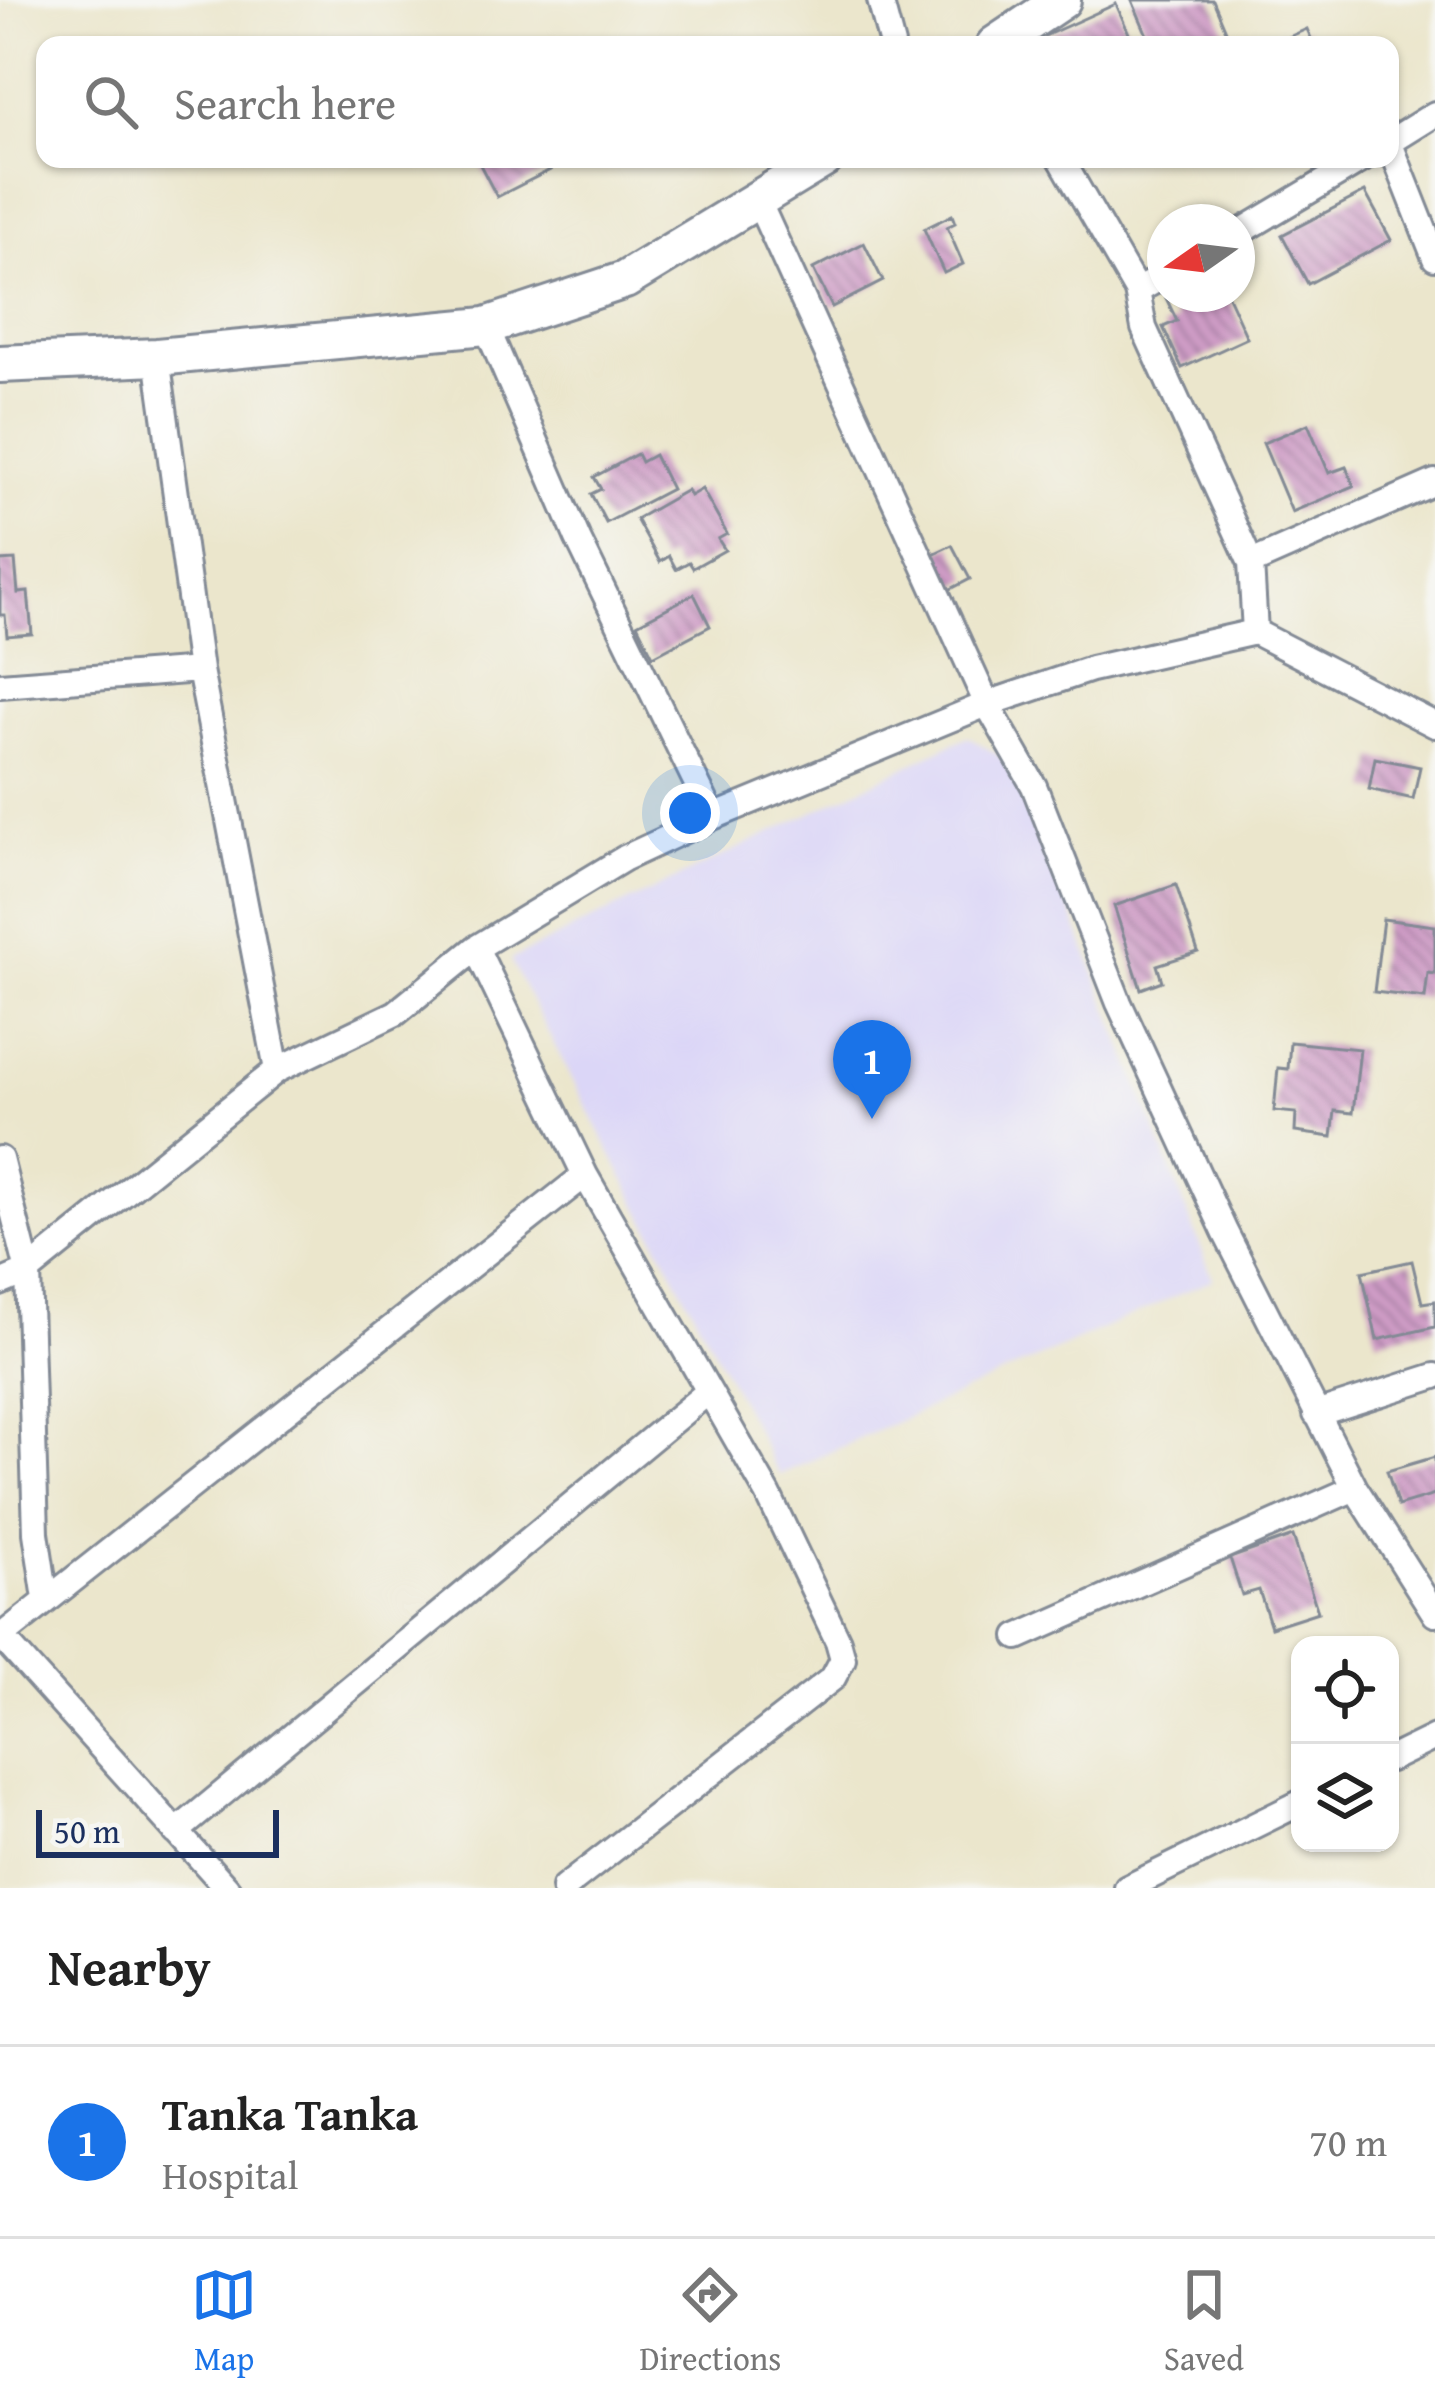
<!DOCTYPE html>
<style>
body{margin:0;font-family:"Gentium Book Plus",serif;background:#f2f2f2;color:#222}
.controls{position:absolute;right:36px;bottom:36px;display:grid;overflow:hidden;border-radius:24px;box-shadow:0 3px 9px #0004}
.controls button{width:108px;height:108px;display:grid;place-items:center;padding:0;border:0;border-bottom:3px solid #e0e0e0;background:#fff;color:#222;font:60px sans-serif}
.compass{position:absolute;left:1147px;top:204px;width:108px;height:108px;border-radius:50%;background:#fff;box-shadow:0 3px 9px #0004;rotate:256deg}
.scale{position:absolute;left:36px;bottom:30px;width:243px;box-sizing:border-box;padding-left:12px;border:6px solid #1b2f5e;border-top:0;font-size:33px;line-height:42px;white-space:nowrap;color:#1b2f5e;-webkit-text-stroke:9px #f6f6f2;paint-order:stroke}
.you{position:absolute;left:690px;top:813px;width:42px;height:42px;margin:-30px;border:9px solid #fff;border-radius:50%;background:#1a73e8;box-shadow:0 0 0 18px #1a73e833}
.badge{display:grid;place-items:center;width:78px;height:78px;border-radius:50%;background:#1a73e8;color:#fff;font-size:39px;font-weight:700}
.pin{position:absolute;translate:-50% -99px;filter:drop-shadow(0 3px 6px #0008)}
.pin::after{content:'';position:absolute;top:63px;width:42px;height:36px;background:inherit;clip-path:polygon(0 0,100% 0,50% 100%)}
.list{margin:0;padding:0;list-style:none}
h2{display:flex;justify-content:space-between;align-items:center;height:156px;margin:0;padding:0 48px;font-size:51px}
h2 small{font-size:39px;font-weight:400;color:#767676}
.list li{display:grid;grid-template-columns:78px 1fr auto;gap:36px;align-items:center;box-sizing:border-box;height:192px;padding:0 48px;border-top:3px solid #e0e0e0}
.list b{display:block;font-size:45px;white-space:nowrap}
.list p{margin:0;font-size:39px;white-space:nowrap;color:#767676}
.list em{font-size:39px;font-style:normal;color:#767676}
.icon{flex:none;width:66px;height:66px;fill:none;stroke:currentColor;stroke-width:2;stroke-linecap:round;stroke-linejoin:round}
.map{position:relative;flex:none;width:1435px;height:1888px;overflow:hidden}
.search{position:absolute;background:#fff;box-shadow:0 3px 9px #0004;left:36px;right:36px;top:36px;height:132px;display:flex;align-items:center;gap:30px;box-sizing:border-box;padding:0 42px;border-radius:24px;color:#767676;font-size:45px}
.sheet{height:348px;background:#fff}
nav{display:flex;justify-content:space-around;align-items:center;box-sizing:border-box;height:168px;border-top:3px solid #e0e0e0;background:#fff;font-size:33px;color:#767676}
nav a{display:grid;justify-items:center;gap:6px}
nav .on{color:#1a73e8}
.map>svg:first-child{display:block}
.built{fill:#dbd6f7}
.building{fill:url(#building-back-hatch)}
.lines{fill:none;stroke-linecap:round;stroke-linejoin:round}
.street-casing{stroke:#838a95;stroke-width:30}
.secondary-casing{stroke:#838a95;stroke-width:42}
.street{stroke:#fff;stroke-width:24}
.secondary{stroke:#fff;stroke-width:36}
</style>
<div class="map">
<svg width="1435" height="1888" viewBox="0 0 1435 1888">
<defs>
<pattern id="building-back-hatch" width="6" height="6" patternUnits="userSpaceOnUse" patternTransform="scale(3)"><rect width="6" height="6" fill="#ce9bc5"/><path d="M-1 5l2 2M0 0l6 6M5-1l2 2" fill="none" stroke="#a67fa3"/></pattern>
</defs>
<rect width="100%" height="100%" fill="#f6f6f2"/>
<filter id="ink" filterUnits="userSpaceOnUse"><feTurbulence type="fractalNoise" baseFrequency=".00833" numOctaves="2"/><feDisplacementMap in="SourceGraphic" scale="24" xChannelSelector="R" yChannelSelector="G"/><feConvolveMatrix kernelMatrix="1 2 1 2 8 2 1 2 1" color-interpolation-filters="sRGB"/></filter>
<filter id="wash" filterUnits="userSpaceOnUse"><feTurbulence type="fractalNoise" baseFrequency=".004" numOctaves="4" result="noise"/><feDisplacementMap in="SourceGraphic" scale="48" xChannelSelector="R" yChannelSelector="G"/><feGaussianBlur stdDeviation="2.7" result="paint"/><feColorMatrix in="noise" values="0 0 0 0 0 0 0 0 0 0 0 0 0 0 0 0 0 1.4 0 .05"/><feComposite in="paint" operator="in"/></filter>
<g filter="url(#wash)">
<rect width="100%" height="100%" fill="#ebe6cc"/>
<!-- built -->
<path class="built" d="M 968,736 L 1015,766 L 1213,1279 L 779,1475 L 510,960 Z"/>
<g id="blocks">
<!-- building -->
<path class="building" d="M 1132,0 L 1213,0 L 1232,45 L 1162,45 L 1159,38 L 1150,42 Z
M 1116,4 L 1134,45 L 1025,45 Z
M 1307,29 L 1314,45 L 1248,45 L 1270,36 L 1273,44 Z
M 477,159 L 544,159 L 550,170 L 497,197 Z
M 1365,192 L 1391,240 L 1308,284 L 1282,235 Z
M 952,215 L 955,223 L 947,227 L 963,264 L 944,273 L 924,229 Z
M 864,243 L 883,281 L 832,307 L 813,269 Z
M 1176,294 L 1198,294 L 1202,301 L 1227,294 L 1247,338 L 1182,368 L 1163,327 L 1177,321 L 1166,298 Z
M 1308,424 L 1329,473 L 1346,467 L 1354,486 L 1292,512 L 1263,443 Z
M 637,454 L 641,462 L 654,455 L 671,489 L 606,523 L 591,494 L 601,489 L 594,477 Z
M 702,489 L 727,534 L 718,539 L 725,550 L 693,568 L 689,562 L 676,569 L 669,556 L 660,562 L 636,519 L 687,490 L 690,496 Z
M 952,545 L 970,579 L 943,593 L 925,558 Z
M 15,560 L 18,593 L 28,592 L 32,634 L 7,636 L 5,615 L 0,615 L 0,561 Z
M 694,594 L 710,626 L 653,656 L 637,624 Z
M 1375,758 L 1420,767 L 1413,799 L 1369,789 Z
M 1176,885 L 1198,952 L 1157,965 L 1162,981 L 1141,989 L 1114,906 Z
M 1383,919 L 1435,926 L 1435,974 L 1428,973 L 1425,998 L 1374,992 Z
M 1290,1042 L 1360,1049 L 1353,1113 L 1335,1111 L 1332,1137 L 1295,1132 L 1296,1113 L 1274,1111 L 1278,1068 L 1288,1069 Z
M 1412,1261 L 1422,1303 L 1435,1301 L 1435,1327 L 1377,1340 L 1362,1272 Z
M 1435,1457 L 1435,1495 L 1398,1506 L 1387,1471 Z
M 1293,1536 L 1318,1612 L 1271,1627 L 1259,1590 L 1242,1595 L 1230,1558 Z"/>
</g>
</g>
<g filter="url(#ink)">
<use href="#blocks" fill-opacity="0" stroke="#838a95" stroke-width="3"/>
<g class="lines">
<!-- street casing -->
<g class="street-casing">
<path id="street" d="M 880,0 L 892,45
M 1390,142 L 1435,114
M 1390,144 L 1435,258
M 1061,159 L 1137,291 L 1144,328 L 1251,563 L 1255,632
M 758,201 L 987,704 L 1034,786 L 1119,1003 L 1225,1232 L 1355,1488 L 1435,1614
M 1237,234 L 1363,159
M 1137,291 L 1165,275
M 486,326 L 578,539 L 713,817 L 987,704 L 1091,669 L 1255,632 L 1435,725
M 157,357 L 200,670 L 277,1070
M 1251,563 L 1435,482
M 0,685 L 200,670
M 476,948 L 585,1175 L 768,1494 L 838,1641 L 843,1659 L 833,1678 L 564,1888
M 0,1159 L 28,1271 L 36,1533 L 46,1599
M 0,1283 L 28,1271 L 277,1070 L 396,1013 L 476,948 L 625,858 L 713,817
M 1316,1414 L 1435,1376
M 0,1635 L 227,1888
M 2,1636 L 585,1175
M 1018,1637 L 1355,1488
M 1390,1759 L 1435,1737
M 176,1832 L 708,1392
M 1127,1888 L 1300,1803"/>
</g>
<!-- secondary casing -->
<g class="secondary-casing">
<path id="secondary" d="M 995,45 L 1062,0
M 0,364 L 157,357 L 486,326 L 625,280 L 824,159"/>
</g>
<!-- street -->
<use href="#street" class="street"/>
<!-- secondary -->
<use href="#secondary" class="secondary"/>
</g>
</g>
</svg>
<div class="controls">
<button><svg class="icon" aria-label="locate" viewBox="0 0 24 24"><circle cx="12" cy="12" r="6"/><path d="M12 2v4M12 18v4M2 12h4M18 12h4"/></svg></button>
<button><svg class="icon" aria-label="layers" viewBox="0 0 24 24"><path d="M12 4l9 5-9 5-9-5zM3 14l9 5 9-5"/></svg></button>
</div>
<svg class="compass" viewBox="-18 -18 36 36"><path d="M0-13l5 13h-10z" fill="#e53935"/><path d="M0 13l5-13h-10z" fill="#767676"/></svg>
<div class="scale">50 m</div>
<div class="you"></div>
<div class="pin badge" style="left:872px;top:1119px">1</div>
<div class="search"><svg class="icon" aria-label="search" viewBox="0 0 24 24"><circle cx="10" cy="10" r="6"/><path d="M15 15l6 6"/></svg>Search here</div>
</div>
<section class="sheet">
<h2>Nearby<small></small></h2>
<ul class="list">
<li><span class="badge">1</span><div><b>Tanka Tanka</b><p>Hospital</p></div><em>70 m</em></li>
</ul>
</section>
<nav>
<a class="on"><svg class="icon" aria-label="map" viewBox="0 0 24 24"><path d="M3 6l6-2 6 2 6-2v14l-6 2-6-2-6 2zM9 4v14M15 6v14"/></svg>Map</a>
<a><svg class="icon" aria-label="directions" viewBox="0 0 24 24"><path d="M12 3l9 9-9 9-9-9zM9 14v-3h6M13 9l2 2-2 2"/></svg>Directions</a>
<a><svg class="icon" aria-label="saved" viewBox="0 0 24 24"><path d="M7 4h10v16l-5-4-5 4z"/></svg>Saved</a>
</nav>
